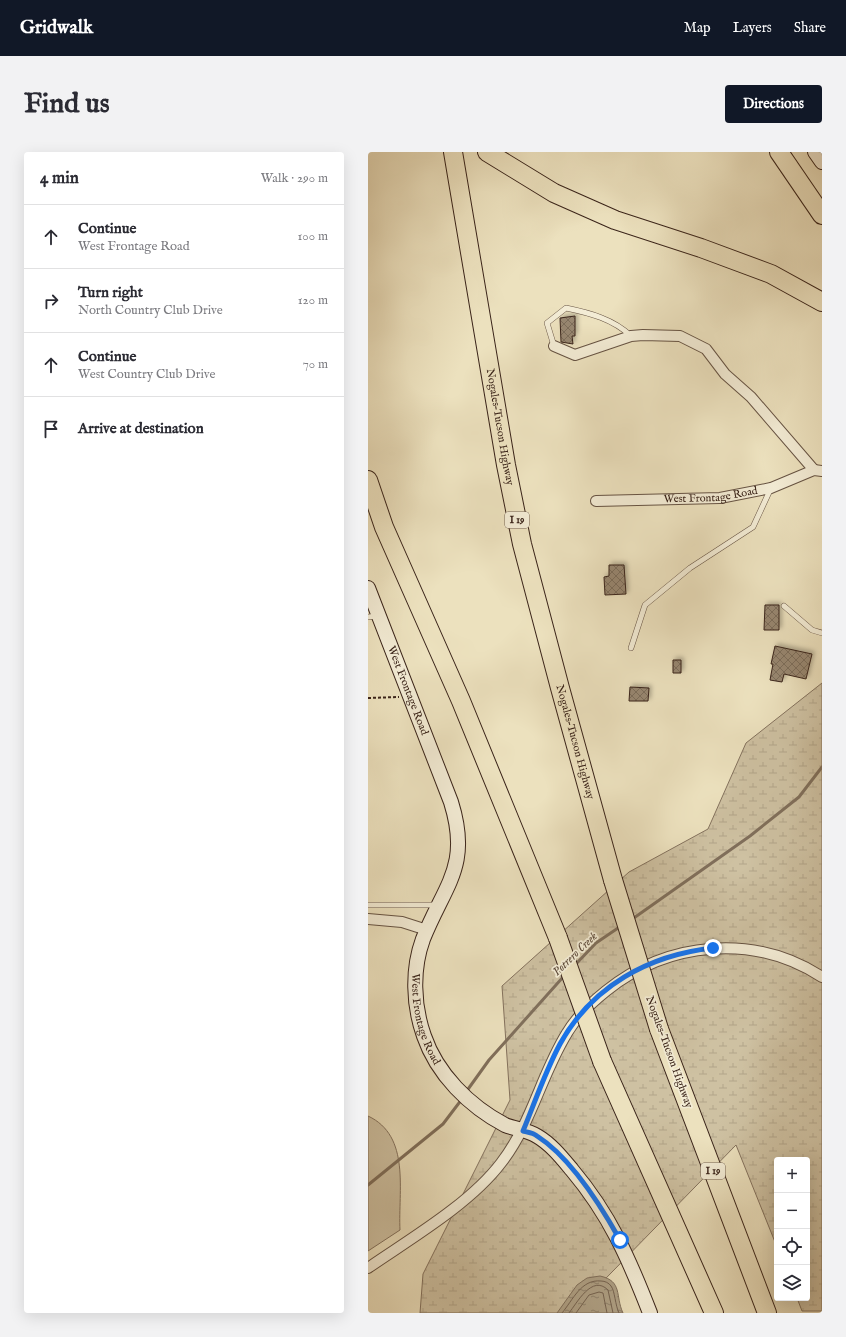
<!DOCTYPE html>
<meta charset="utf-8">
<style>
body{margin:0;font-family:"IM FELL English",serif;background:#f2f2f3;color:#2b2b33}
.controls{position:absolute;right:12px;bottom:12px;display:grid;overflow:hidden;border-radius:4px;box-shadow:0 4px 16px #0002}
.controls button{width:36px;height:36px;display:grid;place-items:center;padding:0;border:0;border-bottom:1px solid #e1e1e2;background:#fff;color:#2b2b33;font:20px sans-serif}
.stop{position:absolute;width:12px;height:12px;margin:-9px;border:3px solid #1a73e8;border-radius:50%;background:#fff}
.stop.end{background:#1a73e8;border-color:#fff;box-shadow:0 1px 4px #0008}
.list{margin:0;padding:0;list-style:none}
h2{display:flex;justify-content:space-between;align-items:center;height:52px;margin:0;padding:0 16px;font-size:17px}
h2 small{font-size:13px;font-weight:400;color:#7c7c81}
.list li{display:grid;grid-template-columns:26px 1fr auto;gap:12px;align-items:center;box-sizing:border-box;height:64px;padding:0 16px;border-top:1px solid #e1e1e2}
.list b{display:block;font-size:15px;white-space:nowrap}
.list p{margin:0;font-size:13px;white-space:nowrap;color:#7c7c81}
.list em{font-size:13px;font-style:normal;color:#7c7c81}
.icon{flex:none;width:22px;height:22px;fill:none;stroke:currentColor;stroke-width:2;stroke-linecap:round;stroke-linejoin:round}
.map{position:relative;flex:none;width:454px;height:1161px;overflow:hidden;border-radius:4px}
header{display:flex;align-items:center;gap:24px;box-sizing:border-box;height:56px;padding:0 20px;background:#111827;color:#fff}
header strong{font-size:19px}
nav{display:flex;gap:22px;margin-inline-start:auto;font-size:14px}
.intro{display:flex;align-items:center;justify-content:space-between;box-sizing:border-box;height:96px;padding:0 24px}
h1{margin:0;font-size:28px}
.button{padding:10px 18px;border-radius:4px;background:#111827;color:#fff;font-size:14px;font-weight:700}
main{display:flex;gap:24px;padding:0 24px}
aside{flex:1;background:#fff;border-radius:4px;box-shadow:0 4px 16px #0002}
.map>svg:first-child{display:block}
.grass{fill:#cec1a2;stroke:#84725e}
.wetland{fill:url(#wetland-marsh);stroke:#84725e}
.water{fill:url(#water-ripples);stroke:#806f5b}
.lines{fill:none;stroke-linecap:round;stroke-linejoin:round}
.shore{stroke:#746250;stroke-width:1}
.stream{stroke:#806f5b;stroke-width:3}
.building{fill:url(#building-cross-hatch);stroke:#3a241a;filter:url(#shadow)}
.lane-casing{stroke:#665343;stroke-width:6}
.street-casing{stroke:#665343;stroke-width:12}
.secondary-casing{stroke:#3a241a;stroke-width:16}
.highway-casing{stroke:#3a241a;stroke-width:20}
.path{stroke:#3a241a;stroke-width:2;stroke-dasharray:3 2;stroke-linecap:butt}
.lane{stroke:#f3ecd5;stroke-width:5}
.street{stroke:#f3ecd5;stroke-width:10}
.secondary{stroke:#f3ecd5;stroke-width:14}
.highway{stroke:#ece1be;stroke-width:18}
.highway-bridge-casing{stroke:#3a241a;stroke-width:20;stroke-linecap:butt}
.highway-bridge{stroke:#ece1be;stroke-width:18}
.route{stroke:#1a73e8;stroke-width:5}
.labels{text-anchor:middle;dominant-baseline:central;stroke-width:3.5;stroke-linejoin:round;paint-order:stroke}
.shield{fill:#f3ecd5;stroke:#726052;stroke-width:1}
.shield-label{font-size:10px;font-weight:bold;fill:#3a241a}
.street-label{font-size:11px;fill:#3a241a;stroke:#f3ecd5}
.water-label{font-size:12px;font-style:italic;fill:#5d4a3a;stroke:#f3ecd5}
</style>
<header>
<strong>Gridwalk</strong>
<nav><a>Map</a><a>Layers</a><a>Share</a></nav>
</header>
<div class="intro"><h1>Find us</h1><a class="button">Directions</a></div>
<main>
<aside>
<h2>4 min<small>Walk · 290 m</small></h2>
<ul class="list">
<li><svg class="icon" aria-label="ahead" viewBox="0 0 24 24"><path d="M12 20V5M6 11l6-6 6 6"/></svg><div><b>Continue</b><p>West Frontage Road</p></div><em>100 m</em></li>
<li><svg class="icon" aria-label="right" viewBox="0 0 24 24"><path d="M7 20v-9h11M14 6l5 5-5 5"/></svg><div><b>Turn right</b><p>North Country Club Drive</p></div><em>120 m</em></li>
<li><svg class="icon" aria-label="ahead" viewBox="0 0 24 24"><path d="M12 20V5M6 11l6-6 6 6"/></svg><div><b>Continue</b><p>West Country Club Drive</p></div><em>70 m</em></li>
<li><svg class="icon" aria-label="arrive" viewBox="0 0 24 24"><path d="M6 21V4h12l-3 4 3 4H6"/></svg><div><b>Arrive at destination</b></div></li>
</ul>
</aside>
<div class="map">
<svg width="454" height="1161" viewBox="0 0 454 1161">
<defs>
<pattern id="wetland-marsh" width="20" height="14" patternUnits="userSpaceOnUse"><rect width="20" height="14" fill="#cec1a2"/><path d="M1 5h8M5 5V1M11 12h8M15 12V8" fill="none" stroke="#b2a68b"/></pattern>
<pattern id="water-ripples" width="26" height="14" patternUnits="userSpaceOnUse"><rect width="26" height="14" fill="#afa186"/><path d="M2 4q2-2 4 0t4 0M15 11q2-2 4 0t4 0" fill="none" stroke="#8f836d"/></pattern>
<pattern id="building-cross-hatch" width="8" height="8" patternUnits="userSpaceOnUse"><rect width="8" height="8" fill="#97866f"/><path d="M0 0l8 8M0 8l8-8" fill="none" stroke="#7c6d5a"/></pattern>
<filter id="shadow"><feDropShadow dx="2.5" dy="-2.5" stdDeviation="2" flood-color="#0004"/></filter>
</defs>
<rect width="100%" height="100%" fill="#ece1be"/>
<filter id="stains"><feTurbulence type="fractalNoise" baseFrequency=".005" numOctaves="4"/><feColorMatrix values="0 0 0 0 .2 0 0 0 0 .09 0 0 0 0 .02 0 0 0 .5 -.17"/></filter>
<radialGradient id="worn" r=".72"><stop offset=".6" stop-color="#630" stop-opacity="0"/><stop offset="1" stop-color="#630" stop-opacity=".3"/></radialGradient>
<!-- grass -->
<path class="grass" d="M 0,964 C 43,984 30,1039 32,1078 L 0,1099 Z"/>
<!-- wetland -->
<path class="wetland" d="M 454,531 L 454,1159 L 434,1159 L 429,1146 L 439,1146 L 439,1008 L 409,1008 L 409,1095 L 368,993 L 204,1161 L 52,1161 L 55,1122 L 142,948 L 134,834 L 261,720 L 340,677 L 378,591 Z"/>
<!-- water -->
<path class="water" d="M 232,1124 C 255,1129 247,1144 255,1161 L 189,1161 L 209,1133 L 219,1126 Z"/>
<g class="lines">
<!-- shore -->
<path class="shore" d="M 194,1161 C 205,1148 213,1127 233,1129 C 237,1129 241,1131 243,1134 C 247,1139 247,1153 251,1161
M 201,1161 C 209,1151 224,1122 240,1138 L 245,1161
M 208,1161 L 221,1143 L 231,1140 L 235,1141 L 239,1161"/>
<!-- stream -->
<path class="stream" d="M 263,768 L 382,684 L 431,645 L 454,615
M 207,813 L 228,791 L 253,774
M 98,940 L 121,908 L 196,824
M 0,1033 L 75,972 L 94,947"/>
</g>
<!-- building -->
<path class="building" d="M 207,164 L 207,184 L 204,184 L 205,192 L 193,190 L 192,166 Z
M 241,413 L 256,413 L 258,442 L 237,443 L 236,425 L 241,424 Z
M 397,453 L 411,453 L 411,478 L 396,478 Z
M 407,494 L 444,502 L 438,527 L 416,522 L 414,530 L 402,528 L 405,512 L 403,512 Z
M 305,508 L 313,508 L 313,521 L 305,521 Z
M 262,535 L 281,536 L 280,549 L 261,549 Z"/>
<g class="lines">
<!-- lane casing -->
<g class="lane-casing">
<path id="lane" d="M 186,194 L 179,171 L 198,156 C 222,161 245,167 263,184
M 416,454 L 444,478 L 454,481
M 0,465 L 10,464
M 263,496 L 277,453 L 322,416 L 385,375 L 403,336
M 0,753 L 69,753"/>
</g>
<!-- street casing -->
<g class="street-casing">
<g id="street">
<path d="M 186,194 L 207,203 L 263,184 L 275,183 L 312,184 L 338,197 L 357,222 L 383,245 L 446,318"/>
<path id="s1" d="M 228,349 L 352,346 L 403,336 L 446,318 L 454,319"/>
<path d="M 0,767 L 34,770 L 59,778"/>
<path d="M 0,1116 C 42,1087 102,1052 133,1011 C 164,971 173,923 199,881 C 209,864 223,851 238,839 C 300,789 386,781 454,825"/>
</g>
</g>
<!-- secondary casing -->
<g class="secondary-casing">
<g id="secondary">
<path d="M 447,0 L 454,10"/>
<path id="s2" d="M 0,436 L 83,650 C 103,714 77,732 55,787 C 44,817 45,853 56,884 C 69,922 101,954 137,973 C 147,977 160,978 169,984 C 183,992 194,1006 204,1018 C 242,1063 261,1107 282,1161"/>
</g>
</g>
<!-- highway casing -->
<g class="highway-casing">
<g id="highway">
<path id="s3" d="M 85,0 L 138,313 L 154,392 L 192,536 L 245,728"/>
<path d="M 119,0 L 186,41 L 247,68 L 333,96 L 403,122 L 454,150"/>
<path d="M 411,0 L 454,63"/>
<path d="M 0,328 L 16,375 L 93,549 L 190,786"/>
<path d="M 291,877 L 399,1161"/>
<path d="M 234,909 L 346,1161"/>
</g>
</g>
<!-- path -->
<path class="path" d="M 0,546 L 31,545"/>
<!-- lane -->
<use href="#lane" class="lane"/>
<!-- street -->
<use href="#street" class="street"/>
<!-- secondary -->
<use href="#secondary" class="secondary"/>
<!-- highway -->
<use href="#highway" class="highway"/>
<!-- highway-bridge casing -->
<g class="highway-bridge-casing">
<path id="highway-bridge" d="M 245,728 L 291,877
M 190,786 L 234,909"/>
</g>
<!-- highway-bridge -->
<use href="#highway-bridge" class="highway-bridge"/>
</g>
<g class="lines">
<!-- route -->
<path class="route" d="M 252,1088 C 233,1054 202,1005 169,984 C 166,981 159,980 155,979 C 167,950 177,920 192,892 C 224,834 281,803 345,796"/>
</g>
<g class="labels">
<!-- shield labels -->
<g class="shield">
<rect x="137" y="360" width="24" height="16" rx="3"/>
<rect x="333" y="1011" width="24" height="16" rx="3"/>
</g>
<g class="shield-label">
<text x="149" y="368">I 19</text>
<text x="345" y="1019">I 19</text>
</g>
<!-- street labels -->
<g class="street-label">
<text stroke="none"><textPath href="#s3" startOffset="279">Nogales–Tucson Highway</textPath></text>
<text stroke="none"><textPath href="#s1" startOffset="115">West Frontage Road</textPath></text>
<text stroke="none"><textPath href="#s2" startOffset="110">West Frontage Road</textPath></text>
<text stroke="none"><textPath href="#s3" startOffset="603">Nogales–Tucson Highway</textPath></text>
<text stroke="none"><textPath href="#s2" startOffset="457">West Frontage Road</textPath></text>
<text transform="translate(301 900) rotate(70)">Nogales–Tucson Highway</text>
</g>
<!-- water labels -->
<g class="water-label">
<text transform="translate(207 802) rotate(-44)">Potrero Creek</text>
</g>
</g>
<rect width="100%" height="100%" filter="url(#stains)"/>
<rect width="100%" height="100%" fill="url(#worn)"/>
</svg>
<div class="controls">
<button>+</button>
<button>−</button>
<button><svg class="icon" aria-label="locate" viewBox="0 0 24 24"><circle cx="12" cy="12" r="6"/><path d="M12 2v4M12 18v4M2 12h4M18 12h4"/></svg></button>
<button><svg class="icon" aria-label="layers" viewBox="0 0 24 24"><path d="M12 4l9 5-9 5-9-5zM3 14l9 5 9-5"/></svg></button>
</div>
<div class="stop" style="left:252px;top:1088px"></div>
<div class="stop end" style="left:345px;top:796px"></div>
</div>
</main>
